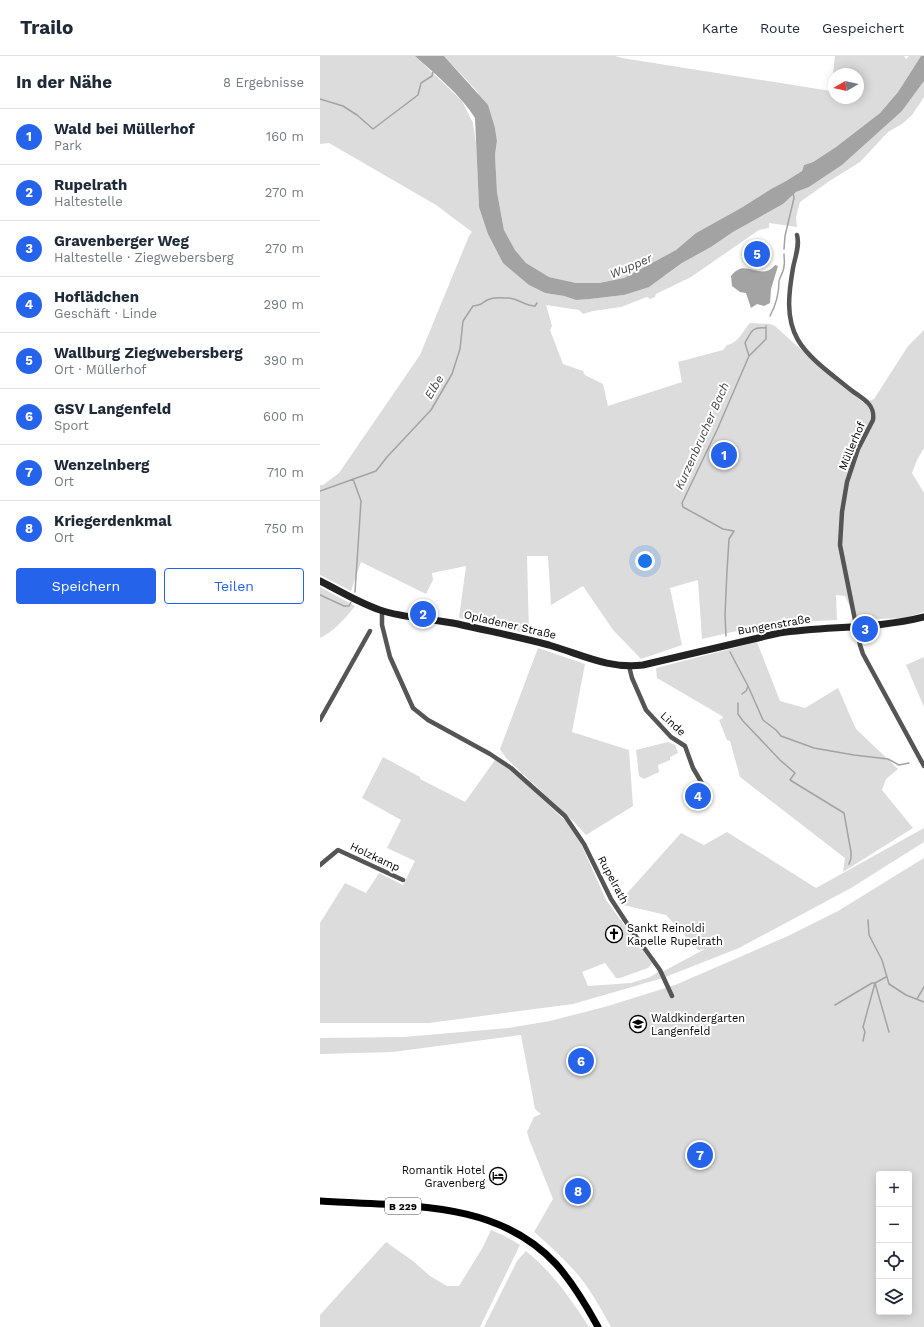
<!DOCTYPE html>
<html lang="de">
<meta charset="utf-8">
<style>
body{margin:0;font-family:"Work Sans",sans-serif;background:#f2f2f3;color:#1f2937}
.controls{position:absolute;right:12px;bottom:12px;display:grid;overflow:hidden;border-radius:4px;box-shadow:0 2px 10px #0003}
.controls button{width:36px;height:36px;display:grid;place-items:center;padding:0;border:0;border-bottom:1px solid #e0e1e3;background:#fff;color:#1f2937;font:20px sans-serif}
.compass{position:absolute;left:508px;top:12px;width:36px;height:36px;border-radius:50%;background:#fff;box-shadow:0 2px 10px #0003;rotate:261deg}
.you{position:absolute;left:325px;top:505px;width:14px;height:14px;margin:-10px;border:3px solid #fff;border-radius:50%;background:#1a73e8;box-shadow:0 0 0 6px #1a73e833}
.badge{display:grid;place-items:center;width:26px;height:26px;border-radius:50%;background:#2563eb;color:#fff;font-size:13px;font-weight:700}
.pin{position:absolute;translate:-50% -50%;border:2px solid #fff;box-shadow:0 1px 4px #0006}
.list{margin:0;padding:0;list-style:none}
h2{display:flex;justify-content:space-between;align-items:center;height:52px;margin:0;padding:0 16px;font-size:17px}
h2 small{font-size:13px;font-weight:400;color:#747a83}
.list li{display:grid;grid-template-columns:26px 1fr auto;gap:12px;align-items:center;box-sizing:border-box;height:56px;padding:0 16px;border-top:1px solid #e0e1e3}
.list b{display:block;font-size:15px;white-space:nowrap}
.list p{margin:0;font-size:13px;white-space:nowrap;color:#747a83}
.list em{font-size:13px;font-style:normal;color:#747a83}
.actions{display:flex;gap:8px;padding:12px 16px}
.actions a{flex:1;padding:9px 0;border:1px solid #2563eb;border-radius:4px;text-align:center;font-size:14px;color:#2563eb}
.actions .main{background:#2563eb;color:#fff}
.icon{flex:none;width:22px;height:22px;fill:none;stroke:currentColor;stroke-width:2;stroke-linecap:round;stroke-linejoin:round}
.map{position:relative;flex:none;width:604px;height:1271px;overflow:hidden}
header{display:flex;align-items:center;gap:24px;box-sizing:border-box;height:56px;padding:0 20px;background:#fff;border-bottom:1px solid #e0e1e3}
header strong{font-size:19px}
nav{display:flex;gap:22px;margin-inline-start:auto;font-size:14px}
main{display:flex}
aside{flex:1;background:#fff}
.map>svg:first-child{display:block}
.green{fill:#dcdcdc;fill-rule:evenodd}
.water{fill:#a3a3a3}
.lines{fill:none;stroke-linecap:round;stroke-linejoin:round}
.stream{stroke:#a3a3a3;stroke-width:1.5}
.street{stroke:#555;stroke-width:4.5}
.secondary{stroke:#222;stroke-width:7}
.primary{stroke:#000;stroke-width:7}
.labels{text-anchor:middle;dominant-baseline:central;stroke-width:4;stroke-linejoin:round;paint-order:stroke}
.shield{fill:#fff;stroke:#4c4c4c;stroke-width:1}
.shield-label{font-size:10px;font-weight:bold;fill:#000}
.street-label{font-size:11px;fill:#000;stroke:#fff}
.poi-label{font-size:11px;fill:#000;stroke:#fff;text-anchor:start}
.water-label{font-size:12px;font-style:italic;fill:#444;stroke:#fff}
</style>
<header>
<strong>Trailo</strong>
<nav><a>Karte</a><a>Route</a><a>Gespeichert</a></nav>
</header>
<main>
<aside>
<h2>In der Nähe<small>8 Ergebnisse</small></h2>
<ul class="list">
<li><span class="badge">1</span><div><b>Wald bei Müllerhof</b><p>Park</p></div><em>160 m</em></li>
<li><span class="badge">2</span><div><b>Rupelrath</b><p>Haltestelle</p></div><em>270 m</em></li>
<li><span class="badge">3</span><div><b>Gravenberger Weg</b><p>Haltestelle · Ziegwebersberg</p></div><em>270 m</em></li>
<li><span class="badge">4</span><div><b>Hoflädchen</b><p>Geschäft · Linde</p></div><em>290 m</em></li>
<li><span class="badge">5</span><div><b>Wallburg Ziegwebersberg</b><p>Ort · Müllerhof</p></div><em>390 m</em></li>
<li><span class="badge">6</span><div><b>GSV Langenfeld</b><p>Sport</p></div><em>600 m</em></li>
<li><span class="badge">7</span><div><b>Wenzelnberg</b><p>Ort</p></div><em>710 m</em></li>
<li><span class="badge">8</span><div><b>Kriegerdenkmal</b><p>Ort</p></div><em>750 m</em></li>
</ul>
<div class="actions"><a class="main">Speichern</a><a>Teilen</a></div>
</aside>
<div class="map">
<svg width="604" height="1271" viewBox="0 0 604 1271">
<rect width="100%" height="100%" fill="#fff"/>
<!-- green -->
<path class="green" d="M 0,0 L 95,0 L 142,45 L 153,67 L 156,88 L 159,151 L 209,229 L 225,237 L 244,240 L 256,244 L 270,243 L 304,239 L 346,219 L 362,207 L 391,191 L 413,176 L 463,148 L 476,136 L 489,131 L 522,109 L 582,55 L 604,25 L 604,41 L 592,59 L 582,68 L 568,76 L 540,106 L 511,124 L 480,146 L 476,161 L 477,171 L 449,167 L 449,172 L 439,174 L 371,221 L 336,238 L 335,241 L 330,243 L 327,241 L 301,251 L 273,255 L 263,258 L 259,254 L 226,249 L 232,270 L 230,274 L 243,308 L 263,315 L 265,319 L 283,328 L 288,350 L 362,326 L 358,306 L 403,294 L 407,289 C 419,287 423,274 430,267 L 450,268 L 455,270 L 488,300 L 544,347 L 554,343 L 588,290 L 604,274 L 604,392 L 597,404 L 592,417 L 604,437 L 604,556 L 584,562 L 536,564 L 525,540 L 516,539 L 517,564 L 474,566 L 412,576 L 382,583 L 378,524 L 350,532 L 362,589 L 321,603 L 293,574 L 263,530 L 231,549 L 228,500 L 207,500 L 209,578 L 139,562 L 146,510 L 112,517 L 113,524 L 106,538 L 41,506 L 31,535 L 0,519 L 0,429 L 3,429 L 19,417 L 100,299 L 149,180 L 152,176 L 116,149 L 9,87 L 0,88 Z
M 124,0 L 295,0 L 302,2 L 511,35 L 515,0 L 584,0 L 586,3 L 589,0 L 601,0 L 578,36 L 560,57 L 516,91 L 493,106 L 484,109 L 482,115 L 466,125 L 451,133 L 421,152 L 376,177 L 356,194 L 304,222 L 279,227 L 256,227 L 229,221 L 206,207 L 195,194 L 184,174 L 177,136 L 175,99 L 177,85 L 175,72 L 157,35 ZM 514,18 L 538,18 L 538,42 L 514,42 Z
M 0,531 L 35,550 C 26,562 13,576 0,582 Z
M 437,586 L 460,645 L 485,652 L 518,632 L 536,673 L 578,713 L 566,723 L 562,734 L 593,772 L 523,816 L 525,802 L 420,721 L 410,685 L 407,684 L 399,664 L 403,662 L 402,660 L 337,622 L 336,612 Z
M 218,592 L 265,608 L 252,676 L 309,694 L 313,750 L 266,779 L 254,766 L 186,702 L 180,693 Z
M 604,601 L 604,651 L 586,609 Z
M 348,686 L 355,689 L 358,697 L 350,701 L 350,704 L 338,709 L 339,716 L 324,723 L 319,720 L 316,694 Z
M 63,701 L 100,721 L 100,723 L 145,746 L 175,704 L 186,711 L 207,729 L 251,770 L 262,790 L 286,844 L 332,907 L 328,912 L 300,922 L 296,922 L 285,907 L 262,916 L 268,930 L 311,927 L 330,921 L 340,915 L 342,916 L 385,893 L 378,894 L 346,859 L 299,848 L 301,844 L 361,777 L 384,789 L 407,776 L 496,832 L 604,772 L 604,786 L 531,832 L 419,892 L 343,922 L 253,948 L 109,967 L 0,967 L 0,867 L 25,827 L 46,837 L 59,817 L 83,829 L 95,805 L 67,792 L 81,764 L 42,742 Z
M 604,802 L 604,1271 L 291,1271 C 280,1251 268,1229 252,1212 C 240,1199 227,1187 214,1176 L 233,1143 L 209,1083 L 207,1076 L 214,1061 L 221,1058 L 215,1053 L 201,979 L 73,996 L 0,998 L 0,982 L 84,981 L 188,972 L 230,965 L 288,950 L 355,929 L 468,880 L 518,855 ZM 559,1118 L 589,1118 L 589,1256 L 559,1256 Z
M 171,1174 L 185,1180 L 200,1189 L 160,1271 L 0,1271 L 0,1259 L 66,1186 L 93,1205 L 110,1220 L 127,1230 L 139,1230 L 163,1191 Z
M 206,1195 C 232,1216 251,1243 269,1271 L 164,1271 L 197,1205 Z"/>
<!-- water -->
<path class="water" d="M 95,0 L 124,0 L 168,49 L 175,72 L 177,85 L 175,99 L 177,136 L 184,174 L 195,194 L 206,207 L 229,221 L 256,227 L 279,227 L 304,222 L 356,194 L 376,177 L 421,152 L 451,133 L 466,125 L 482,115 L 484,109 L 493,106 L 516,91 L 560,57 L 578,36 L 601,0 L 604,0 L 604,25 L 582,55 L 522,109 L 489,131 L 476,136 L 463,148 L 413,176 L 391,191 L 362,207 L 329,231 L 304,239 L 270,243 L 256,244 L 244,240 L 225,237 L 209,229 L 183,207 L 168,178 L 159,151 L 155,62 C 141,39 115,18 95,0 Z
M 455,209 L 458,210 L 451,233 L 450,247 L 444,250 L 437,248 L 431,252 L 426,237 L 420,236 L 412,230 L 411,220 C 426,200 440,227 455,209 Z"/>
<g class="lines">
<!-- stream -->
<path class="stream" d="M 0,43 L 23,50 L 37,59 L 53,73 L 98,39 L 101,27 L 112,20 L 113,16
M 464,193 L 465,180 L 474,142 L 473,137
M 450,260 C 456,249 459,238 459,225 C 460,220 464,216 464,210 C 465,207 464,202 464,198
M 429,300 L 446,283 L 446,270
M 33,423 L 41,445 L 35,536
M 0,435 L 56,415 L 67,401 L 111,354 L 132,318 L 140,293 L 143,265 L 153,250 C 165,249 162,245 170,243 C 175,241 184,242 189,242 C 199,243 205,250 215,250 L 217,247
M 0,539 L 24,550 L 29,550 L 31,546
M 406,580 L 405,559 L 407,515 L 409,483 L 414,475 L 403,473 L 363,451 L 362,447 L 397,374 L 429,300 L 425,287 C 431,276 432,270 446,272
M 410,596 L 428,630 L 426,635 L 422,638
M 428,630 L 443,664 L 456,674 L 461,680 L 494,692 L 534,699 L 568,703 L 579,709 L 589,707
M 418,647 L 418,658 L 423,665 L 460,704 L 475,717 L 470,724 L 524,757 L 531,796 L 531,802 L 529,808
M 548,864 L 549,879 L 562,904 L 569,928 L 586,939 L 604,946
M 597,943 L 604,931
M 515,949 L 552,927 L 555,927 L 569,976
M 543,985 L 545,976 L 543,971 L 555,927 L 566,921"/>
<!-- street -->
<path class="street" d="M 477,179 C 480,190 475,201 473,212 C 469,235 465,262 478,284 C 489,303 514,320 531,334 C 536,338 543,342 548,347 C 552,351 554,358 553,364 L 538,393 L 527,426 L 522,456 L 520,489 L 540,589 L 543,598 L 604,710
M 62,555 L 62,569 L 70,601 L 93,652 L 108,664 L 170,698 L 191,712 L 245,760 L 264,788 L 291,843 L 312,875 L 340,914 L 352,940
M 309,610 L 312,622 L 326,654 L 351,681 L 365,690 L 373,712 L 387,736
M 0,664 L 50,575
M 0,809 L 18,794 L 83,824"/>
<!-- secondary -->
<path class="secondary" d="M 0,525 C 20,535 39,547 60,554 C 83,562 113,563 138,568 C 168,575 199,581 229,589 C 263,599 288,613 323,609 L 459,577 C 507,570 557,573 604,561"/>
<!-- primary -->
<path class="primary" d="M 0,1145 C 82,1151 175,1142 236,1208 C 253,1227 266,1249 278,1271"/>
</g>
<!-- icons -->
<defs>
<g id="church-ring" transform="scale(0.9)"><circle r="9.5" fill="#fff" stroke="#000" stroke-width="1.5"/><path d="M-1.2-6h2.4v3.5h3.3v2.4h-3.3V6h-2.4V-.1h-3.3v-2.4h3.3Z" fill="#000"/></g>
<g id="school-ring" transform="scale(0.9)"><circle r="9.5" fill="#fff" stroke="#000" stroke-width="1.5"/><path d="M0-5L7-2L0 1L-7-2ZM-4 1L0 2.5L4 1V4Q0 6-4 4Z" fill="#000"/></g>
<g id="hotel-ring" transform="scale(0.9)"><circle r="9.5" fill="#fff" stroke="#000" stroke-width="1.5"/><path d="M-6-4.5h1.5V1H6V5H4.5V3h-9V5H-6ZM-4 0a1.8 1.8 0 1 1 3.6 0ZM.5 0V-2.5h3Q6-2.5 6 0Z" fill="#000"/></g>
</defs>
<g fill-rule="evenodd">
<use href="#church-ring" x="294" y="878"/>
<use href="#school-ring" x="318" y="968"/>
<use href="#hotel-ring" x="178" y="1120"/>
</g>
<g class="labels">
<!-- shield labels -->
<rect class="shield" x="65" y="1142" width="36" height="16" rx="3"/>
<g class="shield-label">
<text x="83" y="1150">B 229</text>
</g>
<!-- street labels -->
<g class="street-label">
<text transform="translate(532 390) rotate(-67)">Müllerhof</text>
<text transform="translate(190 569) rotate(13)">Opladener Straße</text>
<text transform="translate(454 569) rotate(-10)">Bungenstraße</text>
<text transform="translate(353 668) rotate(43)">Linde</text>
<text transform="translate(55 801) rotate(25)">Holzkamp</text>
<text transform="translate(293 824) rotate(62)">Rupelrath</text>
</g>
<!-- poi labels -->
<g class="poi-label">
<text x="307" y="872">Sankt Reinoldi<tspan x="307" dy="13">Kapelle Rupelrath</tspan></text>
<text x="331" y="962">Waldkindergarten<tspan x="331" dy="13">Langenfeld</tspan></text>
<text x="165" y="1114" text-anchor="end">Romantik Hotel<tspan x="165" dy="13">Gravenberg</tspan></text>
</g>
<!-- water labels -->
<g class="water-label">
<text transform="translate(311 210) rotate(-23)">Wupper</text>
<text transform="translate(114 331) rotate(-59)">Elbe</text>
<text transform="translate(382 380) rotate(-66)">Kurzenbrucher Bach</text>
</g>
</g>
</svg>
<div class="controls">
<button>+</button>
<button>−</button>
<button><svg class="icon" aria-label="locate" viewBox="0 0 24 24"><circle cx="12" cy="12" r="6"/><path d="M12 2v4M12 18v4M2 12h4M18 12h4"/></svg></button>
<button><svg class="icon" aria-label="layers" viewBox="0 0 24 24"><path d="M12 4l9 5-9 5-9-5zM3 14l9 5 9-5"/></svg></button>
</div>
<svg class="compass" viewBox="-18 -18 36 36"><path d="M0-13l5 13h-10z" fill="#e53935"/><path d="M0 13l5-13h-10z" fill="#747a83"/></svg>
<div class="you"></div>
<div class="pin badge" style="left:404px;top:399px">1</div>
<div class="pin badge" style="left:103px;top:558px">2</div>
<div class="pin badge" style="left:545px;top:573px">3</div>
<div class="pin badge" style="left:378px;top:740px">4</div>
<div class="pin badge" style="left:437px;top:198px">5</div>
<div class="pin badge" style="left:261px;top:1005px">6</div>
<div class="pin badge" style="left:380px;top:1099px">7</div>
<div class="pin badge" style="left:258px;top:1135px">8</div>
</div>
</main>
